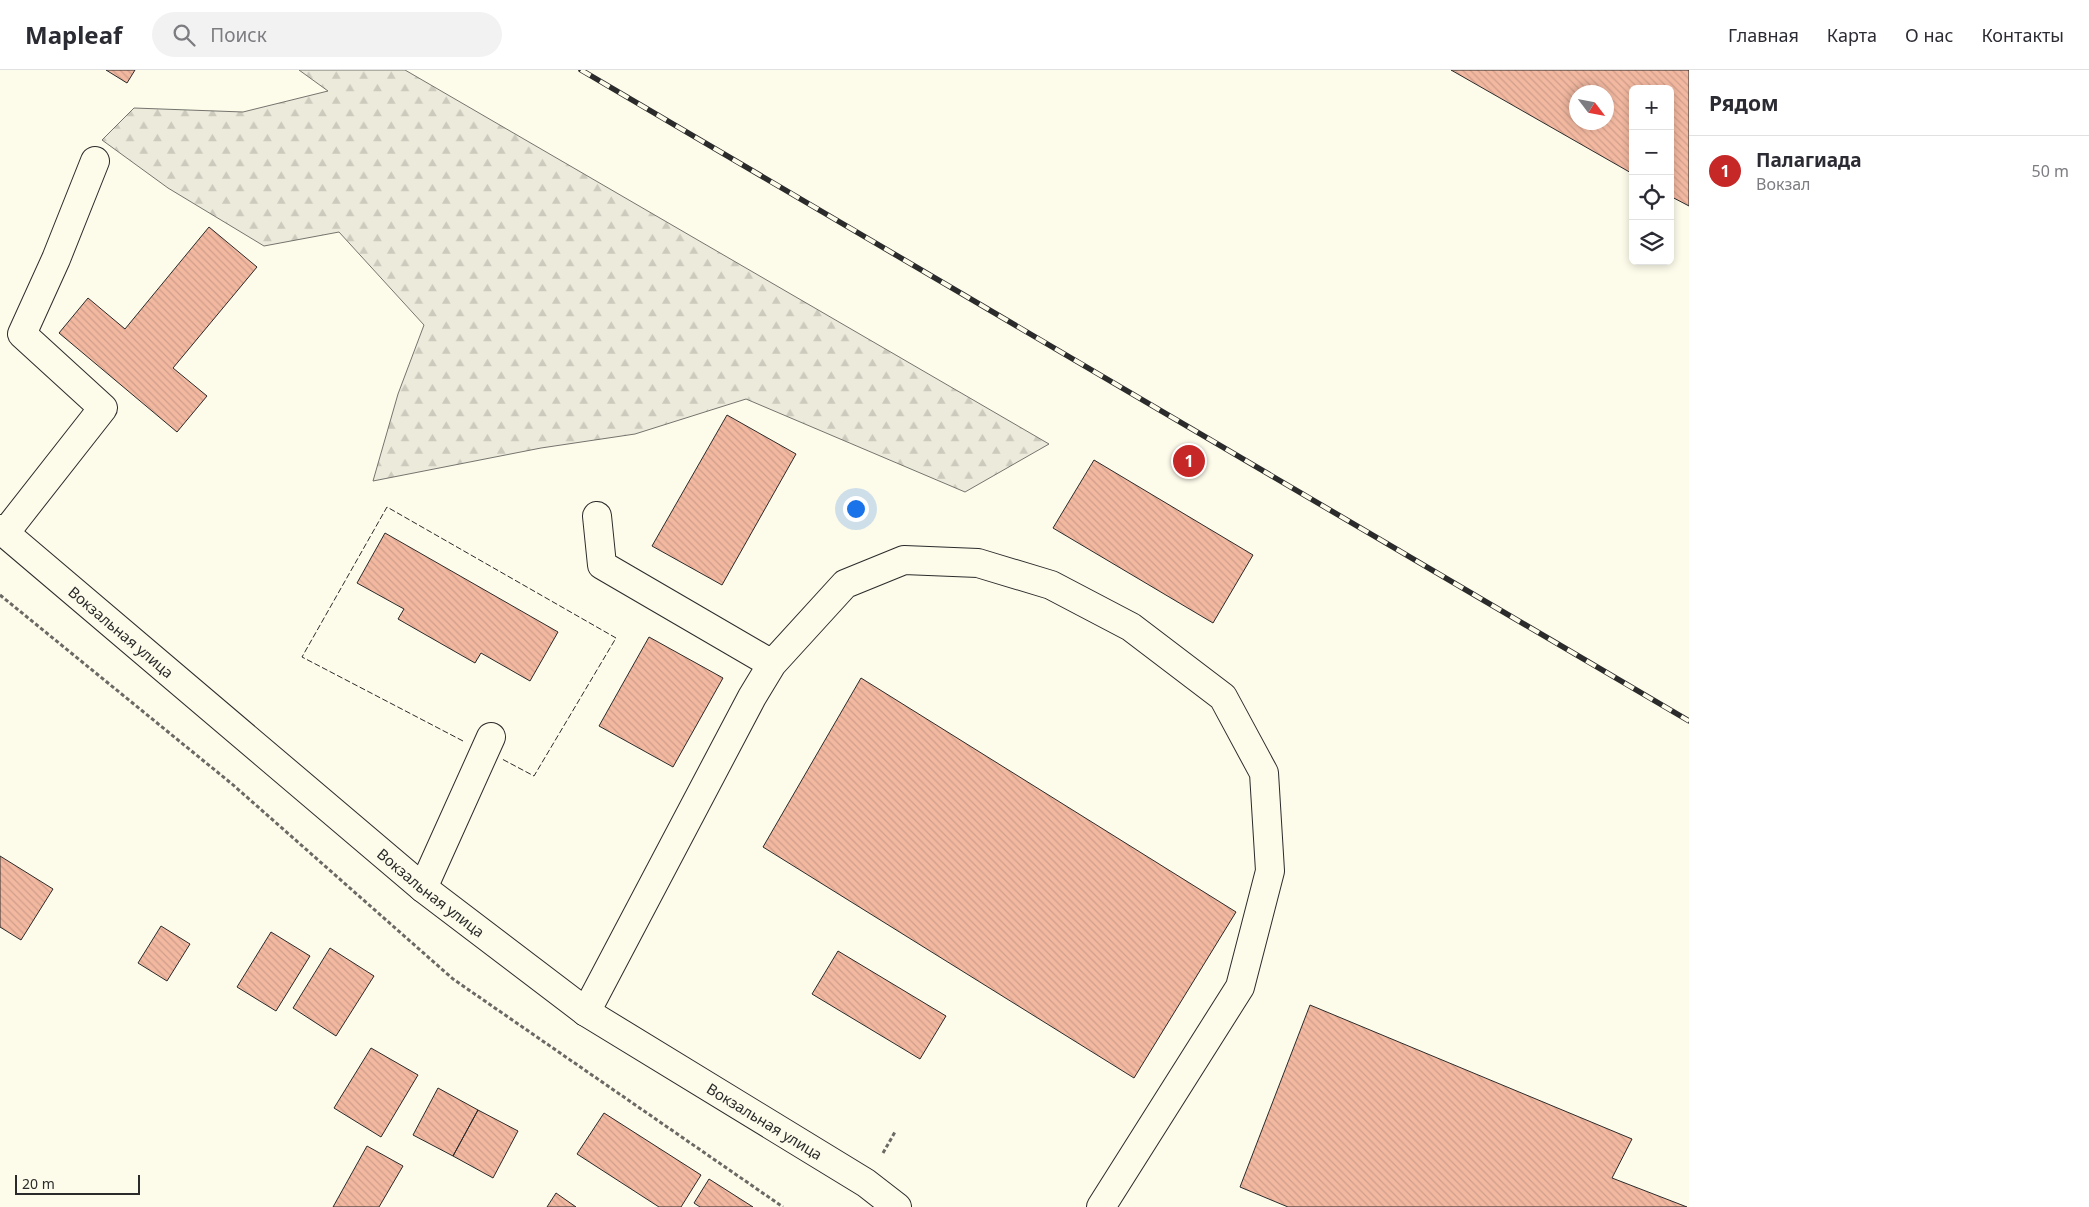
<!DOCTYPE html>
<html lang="ru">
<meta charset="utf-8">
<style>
body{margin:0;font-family:"Noto Sans",sans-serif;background:#f2f2f3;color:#2b2b33}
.controls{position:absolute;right:15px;top:15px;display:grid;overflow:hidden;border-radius:8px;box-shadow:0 2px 8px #0003}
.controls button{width:45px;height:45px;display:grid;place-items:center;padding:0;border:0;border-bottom:1px solid #e1e1e2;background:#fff;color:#2b2b33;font:25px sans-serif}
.compass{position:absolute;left:1569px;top:15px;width:45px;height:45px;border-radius:50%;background:#fff;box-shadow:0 2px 8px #0003;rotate:122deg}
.scale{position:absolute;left:15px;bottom:12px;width:125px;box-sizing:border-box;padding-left:5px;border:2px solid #2b2b2b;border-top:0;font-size:14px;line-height:18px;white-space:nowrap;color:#2b2b2b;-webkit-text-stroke:4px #fdfbea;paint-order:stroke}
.you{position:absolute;left:855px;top:438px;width:18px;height:18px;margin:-12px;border:4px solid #fff;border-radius:50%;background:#1a73e8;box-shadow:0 0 0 8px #1a73e833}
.badge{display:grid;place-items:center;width:32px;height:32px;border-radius:50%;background:#c62828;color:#fff;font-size:16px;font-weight:700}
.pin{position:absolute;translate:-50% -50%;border:2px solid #fff;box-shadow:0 1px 5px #0006}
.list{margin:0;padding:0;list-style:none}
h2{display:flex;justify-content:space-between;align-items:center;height:65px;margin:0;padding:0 20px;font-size:21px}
h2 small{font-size:16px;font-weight:400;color:#7c7c81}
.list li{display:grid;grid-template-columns:32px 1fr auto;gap:15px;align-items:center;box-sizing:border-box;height:70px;padding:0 20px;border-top:1px solid #e1e1e2}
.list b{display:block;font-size:19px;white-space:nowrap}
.list p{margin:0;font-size:16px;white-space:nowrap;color:#7c7c81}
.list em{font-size:16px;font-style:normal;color:#7c7c81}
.icon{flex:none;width:28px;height:28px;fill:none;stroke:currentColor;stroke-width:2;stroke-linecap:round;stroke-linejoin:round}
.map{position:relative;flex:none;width:1689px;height:1137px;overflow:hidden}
header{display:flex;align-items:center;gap:30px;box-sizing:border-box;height:70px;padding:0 25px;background:#fff;border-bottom:1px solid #e1e1e2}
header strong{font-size:24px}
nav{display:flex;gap:28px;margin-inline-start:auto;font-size:18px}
.search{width:350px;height:45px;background:#f2f2f3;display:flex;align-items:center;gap:12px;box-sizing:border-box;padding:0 18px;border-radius:28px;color:#7c7c81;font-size:19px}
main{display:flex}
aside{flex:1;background:#fff}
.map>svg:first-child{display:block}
.forest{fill:url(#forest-firs);stroke:#74746e}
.building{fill:url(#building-back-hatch);stroke:#2b2b2b;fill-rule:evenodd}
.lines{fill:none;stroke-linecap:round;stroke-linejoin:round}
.minor-casing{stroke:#2b2b2b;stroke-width:30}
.major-casing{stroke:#2b2b2b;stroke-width:30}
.path{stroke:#6a6964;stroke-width:3;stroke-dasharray:4 2.5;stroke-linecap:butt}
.minor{stroke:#fdfbea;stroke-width:28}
.major{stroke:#fdfbea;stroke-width:28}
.rail-casing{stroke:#2b2b2b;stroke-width:5.5}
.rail{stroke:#fdfbea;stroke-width:4;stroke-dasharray:11;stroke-linecap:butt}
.fence{stroke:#2b2b2b;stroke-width:1;stroke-dasharray:6 2.5;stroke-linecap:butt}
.labels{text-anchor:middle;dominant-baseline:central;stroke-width:4;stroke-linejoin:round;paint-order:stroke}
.street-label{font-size:15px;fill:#2b2b2b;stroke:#fdfbea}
</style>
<header>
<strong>Mapleaf</strong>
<div class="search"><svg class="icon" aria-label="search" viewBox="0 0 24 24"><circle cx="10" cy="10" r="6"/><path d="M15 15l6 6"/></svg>Поиск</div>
<nav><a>Главная</a><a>Карта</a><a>О нас</a><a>Контакты</a></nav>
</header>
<main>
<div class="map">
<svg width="1689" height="1137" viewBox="0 0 1689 1137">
<defs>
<pattern id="forest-firs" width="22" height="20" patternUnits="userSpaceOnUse" patternTransform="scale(1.25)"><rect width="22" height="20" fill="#ecebdb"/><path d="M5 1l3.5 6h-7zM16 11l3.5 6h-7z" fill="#cbcabc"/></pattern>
<pattern id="building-back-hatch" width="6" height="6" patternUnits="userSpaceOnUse" patternTransform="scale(1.25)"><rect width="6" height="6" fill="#f2b8a0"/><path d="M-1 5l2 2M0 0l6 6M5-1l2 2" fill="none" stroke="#d09e8a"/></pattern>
</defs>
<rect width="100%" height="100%" fill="#fdfbea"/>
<!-- forest -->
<path class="forest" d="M 299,0 L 405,0 L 1049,374 L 965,422 L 746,329 L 635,364 L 541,378 L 373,411 L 398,324 L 424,255 L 339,162 L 264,176 L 168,118 L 102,70 L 134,38 L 243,42 L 328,21 Z"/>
<!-- building -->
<path class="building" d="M 106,0 L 135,0 L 127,13 Z
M 1451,0 L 1689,0 L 1689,136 L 1670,126 L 1670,19 L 1633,19 L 1633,104 ZM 1576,22 L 1606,22 L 1606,52 L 1576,52 Z
M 209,157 L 257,197 L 173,298 L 207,326 L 177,362 L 59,263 L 88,228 L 125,259 Z
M 727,345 L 796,384 L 722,515 L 652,476 Z
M 1094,390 L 1253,485 L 1213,553 L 1053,458 Z
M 385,463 L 558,562 L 530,611 L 481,583 L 475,593 L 398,549 L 404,539 L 357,513 Z
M 649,567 L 723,608 L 673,697 L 599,656 Z
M 861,608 L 1236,842 L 1134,1008 L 763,777 Z
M 0,786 L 53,819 L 21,870 L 0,857 Z
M 161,856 L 190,874 L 167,911 L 138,893 Z
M 271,862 L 310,886 L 276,941 L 237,917 Z
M 330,878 L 374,906 L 336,966 L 293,938 Z
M 838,881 L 946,946 L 920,989 L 812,924 Z
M 1310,935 L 1632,1069 L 1612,1108 L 1687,1137 L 1288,1137 L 1240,1117 Z
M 371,978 L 418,1005 L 381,1067 L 334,1038 Z
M 438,1018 L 478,1040 L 453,1086 L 413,1065 Z
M 478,1040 L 518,1061 L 493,1108 L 453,1086 Z
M 604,1043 L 701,1105 L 681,1137 L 659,1137 L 577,1084 Z
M 367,1076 L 403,1096 L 379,1137 L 333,1137 Z
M 709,1109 L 753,1137 L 700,1137 L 694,1133 Z
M 556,1123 L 576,1137 L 547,1137 Z"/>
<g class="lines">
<!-- minor casing -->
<g class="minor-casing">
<path id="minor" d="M 597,446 L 602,495 L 772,594
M 5,463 L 103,338 L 22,264 L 56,189 L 95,91
M 423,818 L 491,667
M 586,942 L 752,627 L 772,594 L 845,514 L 904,490 L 978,493 L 1051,515 L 1131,557 L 1223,627 L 1264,703 L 1270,801 L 1240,917 L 1101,1137"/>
</g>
<!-- major casing -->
<g class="major-casing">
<g id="major">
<path id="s1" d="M 0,459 L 423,818 L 586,942 L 866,1113 L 897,1137"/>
</g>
</g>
<!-- path -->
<path class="path" d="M 0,525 L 232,714 L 453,909 L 783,1137
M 883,1083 L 895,1062"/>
<!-- minor -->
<use href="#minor" class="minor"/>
<!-- major -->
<use href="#major" class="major"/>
<!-- rail casing -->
<g class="rail-casing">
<path id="rail" d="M 581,0 L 1689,651"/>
</g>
<!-- rail -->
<use href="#rail" class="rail"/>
<!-- fence -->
<path class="fence" d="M 463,671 L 302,587 L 387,437 L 616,568 L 534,706 L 502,689"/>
</g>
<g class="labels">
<!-- street labels -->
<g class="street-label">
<text stroke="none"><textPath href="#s1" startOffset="159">Вокзальная улица</textPath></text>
<text stroke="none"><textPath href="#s1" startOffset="564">Вокзальная улица</textPath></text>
<text stroke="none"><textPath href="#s1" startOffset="969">Вокзальная улица</textPath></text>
</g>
</g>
</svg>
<div class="controls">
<button>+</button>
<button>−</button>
<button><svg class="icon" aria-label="locate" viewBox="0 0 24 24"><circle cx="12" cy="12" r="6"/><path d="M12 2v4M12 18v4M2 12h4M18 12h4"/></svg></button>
<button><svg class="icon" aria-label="layers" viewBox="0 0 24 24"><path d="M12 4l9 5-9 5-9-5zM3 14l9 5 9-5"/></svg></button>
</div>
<svg class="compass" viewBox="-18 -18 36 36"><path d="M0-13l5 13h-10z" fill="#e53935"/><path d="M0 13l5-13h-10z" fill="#7c7c81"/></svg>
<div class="scale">20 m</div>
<div class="you"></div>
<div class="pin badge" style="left:1189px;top:391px">1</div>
</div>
<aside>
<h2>Рядом<small></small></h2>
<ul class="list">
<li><span class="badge">1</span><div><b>Палагиада</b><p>Вокзал</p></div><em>50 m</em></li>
</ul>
</aside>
</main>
